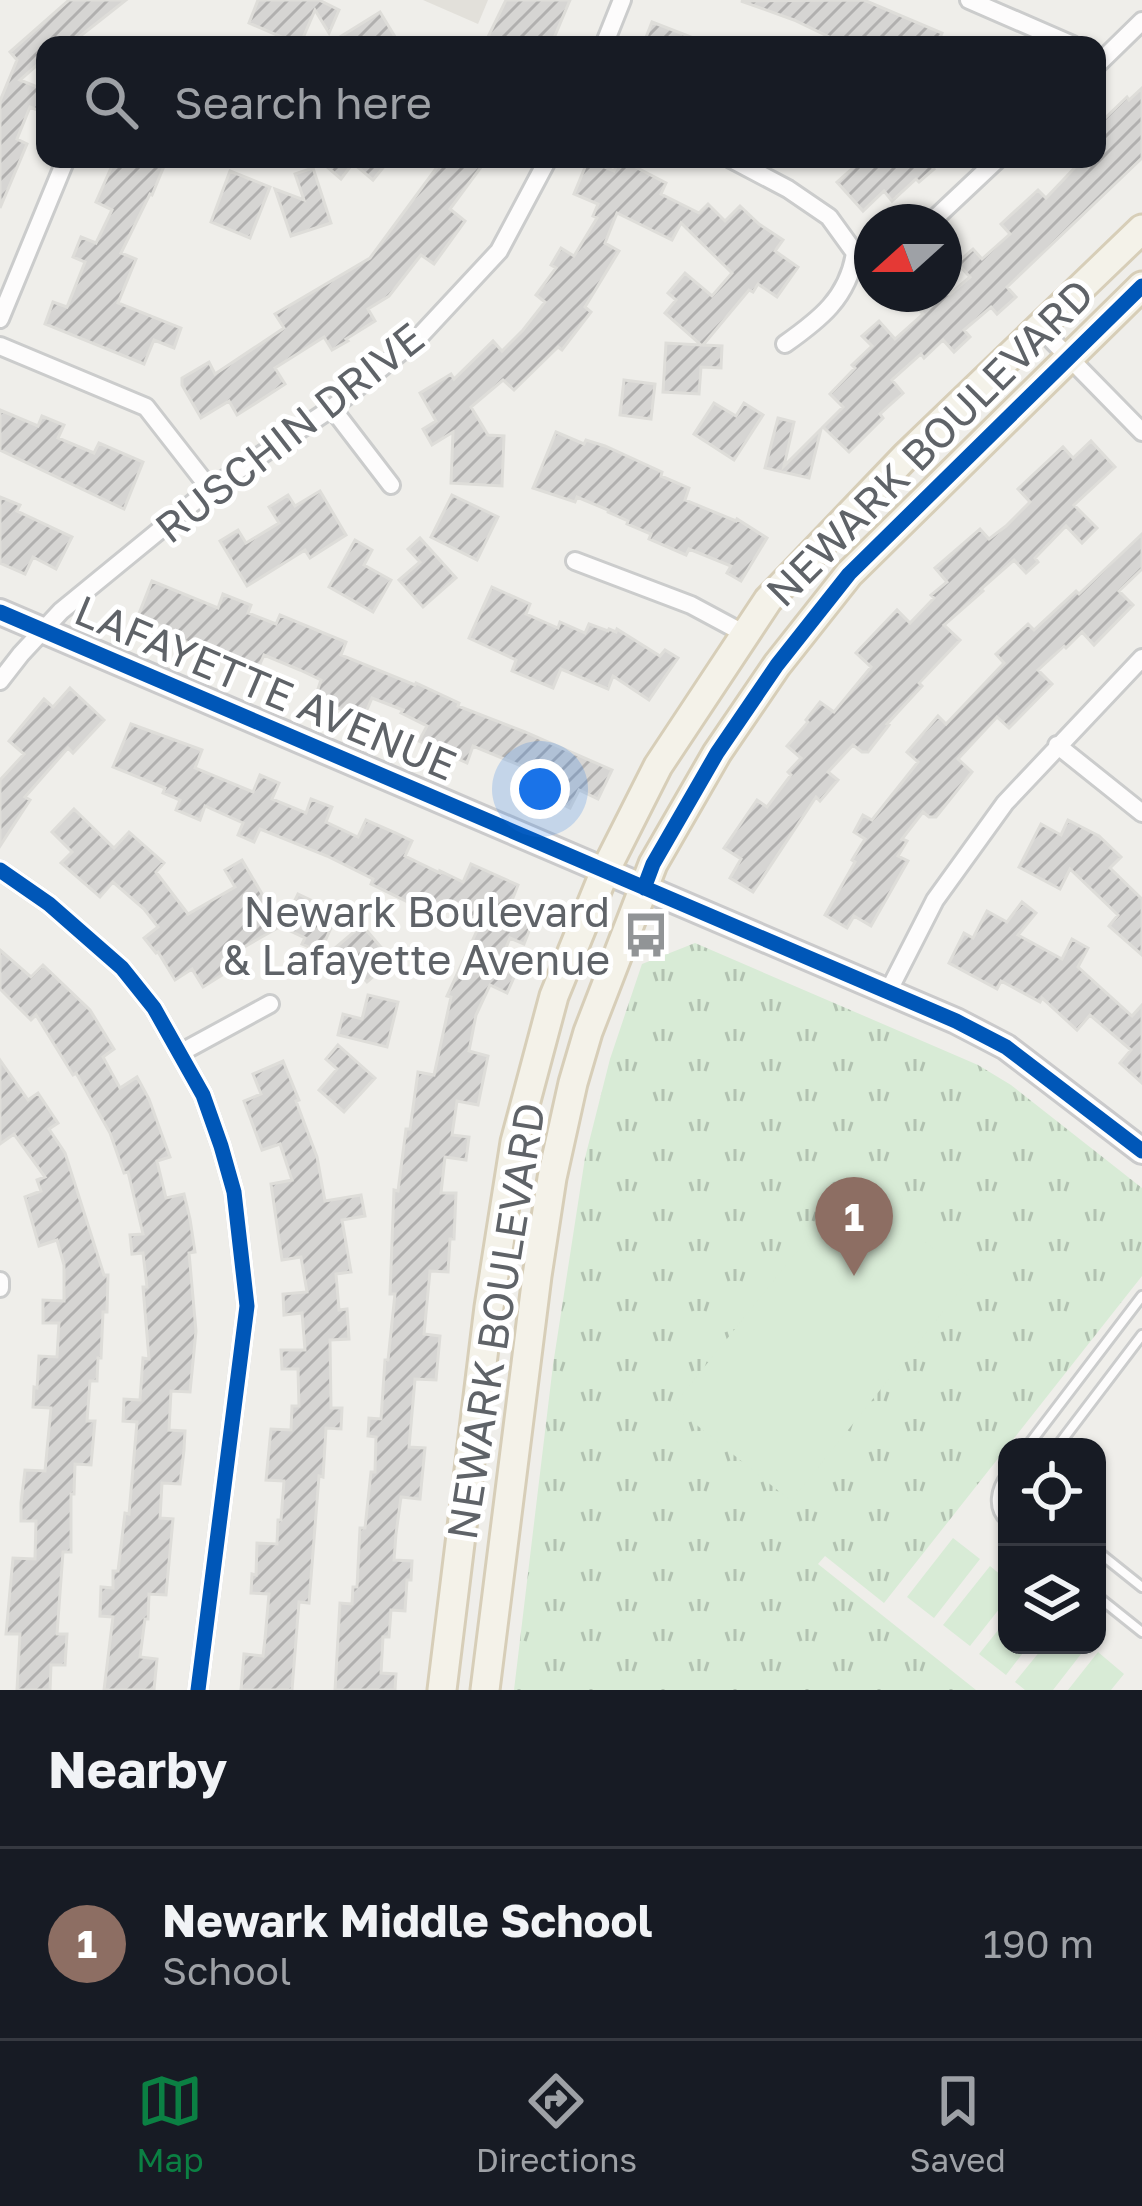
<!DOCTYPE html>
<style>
body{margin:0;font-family:"Golos Text",sans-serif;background:#242831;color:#f1f3f6}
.controls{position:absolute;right:36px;bottom:36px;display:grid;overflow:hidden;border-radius:24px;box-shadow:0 3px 9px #0004}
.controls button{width:108px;height:108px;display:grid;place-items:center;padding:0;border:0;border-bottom:3px solid #363941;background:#171b24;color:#f1f3f6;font:60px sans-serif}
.compass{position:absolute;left:854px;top:204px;width:108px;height:108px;border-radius:50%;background:#171b24;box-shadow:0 3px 9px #0004;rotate:249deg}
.you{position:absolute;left:540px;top:789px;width:42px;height:42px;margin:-30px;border:9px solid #fff;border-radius:50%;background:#1a73e8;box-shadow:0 0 0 18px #1a73e833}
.badge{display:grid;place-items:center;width:78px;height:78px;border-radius:50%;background:#0b8043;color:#fff;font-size:39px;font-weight:700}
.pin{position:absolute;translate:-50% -99px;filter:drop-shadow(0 3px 6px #0008)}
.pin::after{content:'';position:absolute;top:63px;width:42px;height:36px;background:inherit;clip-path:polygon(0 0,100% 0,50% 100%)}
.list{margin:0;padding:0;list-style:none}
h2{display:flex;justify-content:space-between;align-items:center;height:156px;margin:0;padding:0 48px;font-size:51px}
h2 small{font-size:39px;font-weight:400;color:#9ea1a6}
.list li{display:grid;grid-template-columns:78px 1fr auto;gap:36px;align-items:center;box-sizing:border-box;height:192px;padding:0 48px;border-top:3px solid #363941}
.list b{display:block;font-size:45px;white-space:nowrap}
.list p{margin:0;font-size:39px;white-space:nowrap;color:#9ea1a6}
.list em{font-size:39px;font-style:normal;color:#9ea1a6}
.icon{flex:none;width:66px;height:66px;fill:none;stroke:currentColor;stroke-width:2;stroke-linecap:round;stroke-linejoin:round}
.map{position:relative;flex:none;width:1142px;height:1690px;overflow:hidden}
.search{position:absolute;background:#171b24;box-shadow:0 3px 9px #0004;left:36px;right:36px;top:36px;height:132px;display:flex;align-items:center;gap:30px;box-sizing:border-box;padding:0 42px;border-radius:24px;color:#9ea1a6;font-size:45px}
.sheet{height:348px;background:#171b24}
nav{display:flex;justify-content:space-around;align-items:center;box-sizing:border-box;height:168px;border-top:3px solid #363941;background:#171b24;font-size:33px;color:#9ea1a6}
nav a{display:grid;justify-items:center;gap:6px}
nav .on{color:#0b8043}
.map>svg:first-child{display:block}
.education{fill:#e2e0da}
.grass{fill:url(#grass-tufts)}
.pitch{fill:#d8ebd6}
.building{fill:url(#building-hatch);stroke:#deddd9;stroke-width:3}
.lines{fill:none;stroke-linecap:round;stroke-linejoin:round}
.lane-casing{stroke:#cbcccc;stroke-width:14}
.street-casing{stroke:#cbcccc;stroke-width:22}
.secondary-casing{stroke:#cacacb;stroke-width:30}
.primary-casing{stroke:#d7ceb8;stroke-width:33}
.lane{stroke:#fdfcfc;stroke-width:8}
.street{stroke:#fdfcfc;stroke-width:16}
.secondary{stroke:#fdfcfc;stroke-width:24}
.primary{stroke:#f4f2e9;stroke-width:27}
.cycleway-casing{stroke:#fff;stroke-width:22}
.cycleway{stroke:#0057b8;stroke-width:15}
.labels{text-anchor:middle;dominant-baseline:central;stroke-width:10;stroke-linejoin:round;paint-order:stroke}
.street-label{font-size:42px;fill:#5f6368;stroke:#fff}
.poi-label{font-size:42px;fill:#5f6368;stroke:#fff;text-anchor:end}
</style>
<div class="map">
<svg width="1142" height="1690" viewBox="0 0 1142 1690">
<defs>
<pattern id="grass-tufts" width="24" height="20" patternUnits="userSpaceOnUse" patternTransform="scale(3)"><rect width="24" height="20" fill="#d8ebd6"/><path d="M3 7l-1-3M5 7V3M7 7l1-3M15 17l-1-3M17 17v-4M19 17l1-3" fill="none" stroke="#b2c2b1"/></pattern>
<pattern id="building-hatch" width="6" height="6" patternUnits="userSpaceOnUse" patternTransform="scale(3)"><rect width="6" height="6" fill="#d6d5d3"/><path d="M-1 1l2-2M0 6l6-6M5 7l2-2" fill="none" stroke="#b1b0af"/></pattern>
</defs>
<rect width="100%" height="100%" fill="#efeeea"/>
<!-- education -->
<path class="education" d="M 423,0 L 488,0 L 478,24 Z"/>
<!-- grass -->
<path class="grass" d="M 695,943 L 978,1065 L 1011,1085 L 1142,1188 L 1142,1276 L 884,1603 L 825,1556 L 818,1564 L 976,1690 L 514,1690 L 553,1365 L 585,1158 L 610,1059 L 642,964 Z"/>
<!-- pitch -->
<path class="pitch" d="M 852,1183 L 970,1278 L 791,1501 L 673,1406 Z
M 953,1538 L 980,1559 L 934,1618 L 907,1597 Z
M 990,1566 L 1007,1580 L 1007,1599 L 970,1646 L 943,1625 Z
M 1007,1619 L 1007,1645 L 1029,1645 L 1006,1675 L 979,1654 Z
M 1045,1645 L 1088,1645 L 1053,1690 L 1025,1690 L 1015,1682 Z
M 1098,1652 L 1124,1674 L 1111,1690 L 1068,1690 Z"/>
<!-- building -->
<path class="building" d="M 69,0 L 126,0 L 69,45 L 45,45 L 45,58 L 20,80 L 45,90 L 45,113 L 30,107 L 17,139 L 27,144 L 0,208 L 0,101 L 17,60 L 10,52 Z
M 258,0 L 319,0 L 339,10 L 329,33 L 315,10 L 300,45 L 249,23 Z
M 506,0 L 570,0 L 551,45 L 484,45 Z
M 864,0 L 942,33 L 937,45 L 846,45 L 794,20 L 741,1 Z
M 380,12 L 400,45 L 327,45 Z
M 652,22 L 709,44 L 709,45 L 643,45 Z
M 1142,88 L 1142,158 L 1007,287 L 1016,297 L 997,314 L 991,307 L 964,330 L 970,337 L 954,352 L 943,340 L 924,358 L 921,354 L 892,380 L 903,393 L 880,414 L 883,418 L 849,452 L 823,427 L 843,407 L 830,394 L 855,368 L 852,365 L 872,346 L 862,336 L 879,321 L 895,339 L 923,314 L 905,294 L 950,294 L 970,277 L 957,263 L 973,249 L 982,259 L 1010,234 L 1001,224 L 1038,190 L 1046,198 L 1083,159 L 1097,159 L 1097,126 L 1127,97 L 1129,100 Z
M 115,159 L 167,159 L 152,195 L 150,194 L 121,253 L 136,259 L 118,303 L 181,328 L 174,348 L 154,340 L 144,364 L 45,324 L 53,302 L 67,307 L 85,262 L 73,257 L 81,237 L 96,243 L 112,210 L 96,202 Z
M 318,159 L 390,159 L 373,180 L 353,163 L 341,179 Z
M 443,159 L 487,159 L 450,209 L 465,221 L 434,264 L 421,255 L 389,296 L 368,309 L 375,321 L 346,339 L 348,341 L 332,350 L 324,337 L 275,368 L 285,384 L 256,403 L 237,415 L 229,401 L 201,418 L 182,385 L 182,378 L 209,362 L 215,374 L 284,328 L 275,314 L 370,258 Z
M 620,159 L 666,183 L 661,194 L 699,213 L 708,204 L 725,221 L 740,206 L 759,224 L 783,240 L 775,251 L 798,267 L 777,297 L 758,284 L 753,292 L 749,290 L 703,345 L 722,346 L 721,368 L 701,367 L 699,394 L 663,392 L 666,343 L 701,345 L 665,313 L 676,300 L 668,293 L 685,273 L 712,296 L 732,273 L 681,223 L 672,240 L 617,213 L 605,243 L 619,251 L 585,307 L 591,312 L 562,350 L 558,347 L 514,390 L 503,380 L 471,407 L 488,435 L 504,436 L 502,486 L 451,483 L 453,432 L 432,445 L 423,429 L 436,421 L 420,393 L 451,374 L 454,379 L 493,341 L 502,351 L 523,330 L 545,302 L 536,295 L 556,268 L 551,265 L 561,248 L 574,256 L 597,218 L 593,216 L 598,204 L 574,194 L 588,160 L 614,171 Z
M 863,159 L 925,159 L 934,169 L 919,182 L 916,179 L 892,201 L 884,191 L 863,211 L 837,182 Z
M 313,168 L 331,223 L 291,236 L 275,189 L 304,200 L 295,174 Z
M 230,171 L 270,187 L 250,238 L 211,222 Z
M 624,380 L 655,384 L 651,419 L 620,415 Z
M 714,403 L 736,416 L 744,403 L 763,415 L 734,460 L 694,434 Z
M 0,410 L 38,426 L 42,416 L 64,425 L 58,438 L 94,453 L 99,443 L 143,462 L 124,509 L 0,450 Z
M 778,418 L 794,422 L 784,466 L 821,429 L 809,478 L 765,468 Z
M 556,432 L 584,444 L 586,440 L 605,446 L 662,472 L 661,476 L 689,488 L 685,500 L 736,521 L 737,519 L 767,538 L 741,581 L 727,573 L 731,566 L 689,549 L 686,555 L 649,539 L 651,534 L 627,524 L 628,521 L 608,512 L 608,510 L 577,497 L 575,502 L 533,488 Z
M 1091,441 L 1115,467 L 1074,505 L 1097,528 L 1082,543 L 1066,526 L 1035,558 L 1038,562 L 1026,573 L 1014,560 L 981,589 L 983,591 L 944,625 L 960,640 L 919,683 L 922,686 L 887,724 L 889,725 L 868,752 L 862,752 L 853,745 L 828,772 L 838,780 L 820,801 L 816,797 L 753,892 L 730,878 L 741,859 L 724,848 L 757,800 L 767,807 L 791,775 L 788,772 L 801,758 L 787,746 L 808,722 L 806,720 L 820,702 L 834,712 L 871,667 L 856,653 L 897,610 L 910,623 L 934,598 L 931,595 L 947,582 L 935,568 L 980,529 L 989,539 L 1006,526 L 1030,502 L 1018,489 L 1063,447 L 1073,458 Z
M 320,491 L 346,535 L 310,558 L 305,550 L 247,586 L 220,541 L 238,530 L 246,543 L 279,523 L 269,507 L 288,495 L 295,506 Z
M 452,495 L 498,517 L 477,560 L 431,537 Z
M 0,497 L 20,505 L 17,511 L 72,537 L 56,569 L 33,557 L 25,574 L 0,563 Z
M 1142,534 L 1142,569 L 1119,591 L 1133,605 L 1094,645 L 1082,632 L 1066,648 L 1064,646 L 1038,670 L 1052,684 L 1009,728 L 997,717 L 958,759 L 972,772 L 936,817 L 929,817 L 923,812 L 902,839 L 907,841 L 898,856 L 908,861 L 871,926 L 854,916 L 847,928 L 825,915 L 855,862 L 852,860 L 865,839 L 854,832 L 863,815 L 872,820 L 918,762 L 907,752 L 938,716 L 946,724 L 1004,663 L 996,654 L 1028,624 L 1034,630 L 1076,591 L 1079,594 Z
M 420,538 L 456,578 L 423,607 L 399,580 L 420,562 L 408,549 Z
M 355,540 L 372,550 L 364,565 L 391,580 L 373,612 L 329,587 Z
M 152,581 L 218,608 L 223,594 L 251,605 L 248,613 L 276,624 L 280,615 L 346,642 L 341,655 L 415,685 L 416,683 L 459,703 L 458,706 L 525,732 L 612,770 L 598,799 L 579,790 L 570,808 L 524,786 L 531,770 L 473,746 L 467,763 L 419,741 L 427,726 L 401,713 L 403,710 L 372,698 L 363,719 L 315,698 L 321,680 L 300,670 L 264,655 L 256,673 L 237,665 L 239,661 L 156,631 L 159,625 L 138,616 Z
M 492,587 L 530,604 L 526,614 L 558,628 L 560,622 L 585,633 L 589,624 L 608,631 L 609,629 L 616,632 L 617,629 L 660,656 L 665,650 L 678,658 L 649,700 L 613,676 L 608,689 L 561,669 L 553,688 L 512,671 L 516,660 L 469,638 Z
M 70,688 L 104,720 L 73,753 L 68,748 L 25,797 L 30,800 L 0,846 L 0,780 L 24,754 L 9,741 L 44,699 L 53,707 Z
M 131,724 L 202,750 L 195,768 L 253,792 L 260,775 L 279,783 L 272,799 L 306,813 L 311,799 L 332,807 L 326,822 L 358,837 L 366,820 L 396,833 L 412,841 L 405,856 L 440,873 L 440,871 L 463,882 L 471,864 L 518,885 L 511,903 L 536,913 L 524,944 L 510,938 L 498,967 L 515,975 L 507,993 L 490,985 L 476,1015 L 469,1051 L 488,1056 L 478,1105 L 457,1101 L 452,1135 L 469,1137 L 466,1160 L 445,1157 L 441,1193 L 456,1193 L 454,1239 L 450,1239 L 448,1272 L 430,1271 L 424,1334 L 440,1336 L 436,1380 L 415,1379 L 409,1447 L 425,1448 L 420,1499 L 401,1497 L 396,1534 L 394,1560 L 412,1561 L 411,1580 L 407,1580 L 405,1611 L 391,1610 L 389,1637 L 383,1637 L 381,1673 L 396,1674 L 395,1690 L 335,1690 L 340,1603 L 352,1604 L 353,1587 L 357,1587 L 360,1528 L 365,1528 L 371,1472 L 375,1472 L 376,1437 L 368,1436 L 369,1418 L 381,1419 L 385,1360 L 388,1360 L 395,1294 L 390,1294 L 394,1190 L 398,1191 L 406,1129 L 410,1129 L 418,1072 L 434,1075 L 451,997 L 447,996 L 480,924 L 417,895 L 412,904 L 371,884 L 373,879 L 327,856 L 260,829 L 254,842 L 238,835 L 243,823 L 205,806 L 200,820 L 176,810 L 180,800 L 163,793 L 165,788 L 113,767 Z
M 74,809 L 114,848 L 129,832 L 164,863 L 156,872 L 188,914 L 235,887 L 225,870 L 242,860 L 281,926 L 223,959 L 230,970 L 203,987 L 192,969 L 175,980 L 158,952 L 156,953 L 144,938 L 158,927 L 144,909 L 113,882 L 100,897 L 61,863 L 72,852 L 52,832 Z
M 1068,820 L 1099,836 L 1121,857 L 1110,868 L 1142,899 L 1142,955 L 1109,926 L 1118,915 L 1070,869 L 1060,889 L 1019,867 L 1041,824 L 1061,835 Z
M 298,894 L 338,913 L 318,956 L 311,948 L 302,944 L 305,938 L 282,927 Z
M 1022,902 L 1036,913 L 1018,935 L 1062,959 L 1072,939 L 1088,948 L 1078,967 L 1132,1016 L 1142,1005 L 1142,1083 L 1120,1063 L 1131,1050 L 1090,1015 L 1077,1030 L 1042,998 L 1040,1002 L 1001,981 L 997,989 L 949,963 L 964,933 L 973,938 L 987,911 L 1007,922 Z
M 362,925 L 392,960 L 367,982 L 351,964 L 335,977 L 321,960 Z
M 0,950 L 31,977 L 43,965 L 90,1010 L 114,1049 L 103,1057 L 120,1088 L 137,1077 L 149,1099 L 170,1157 L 157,1161 L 166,1198 L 184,1194 L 190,1219 L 195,1252 L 189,1253 L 196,1331 L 190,1392 L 171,1391 L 169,1430 L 185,1431 L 184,1450 L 180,1484 L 162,1483 L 160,1518 L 173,1519 L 166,1595 L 149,1594 L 148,1619 L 145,1619 L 140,1657 L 157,1659 L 154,1690 L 104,1690 L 113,1617 L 100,1616 L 101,1587 L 113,1588 L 113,1571 L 118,1571 L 125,1513 L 129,1514 L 137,1422 L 123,1421 L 124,1399 L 140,1400 L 143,1358 L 149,1359 L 143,1287 L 147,1287 L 143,1253 L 132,1254 L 130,1235 L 143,1234 L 128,1172 L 124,1173 L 110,1133 L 76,1073 L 73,1075 L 36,1015 L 31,1020 L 0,989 Z
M 368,995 L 398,1002 L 387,1047 L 338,1035 L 343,1014 L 362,1019 Z
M 338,1045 L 375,1078 L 344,1112 L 319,1090 L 337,1069 L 326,1059 Z
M 0,1060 L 28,1100 L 38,1093 L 58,1123 L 49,1129 L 65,1153 L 104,1275 L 108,1275 L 107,1312 L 103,1312 L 101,1358 L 98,1358 L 97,1381 L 90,1381 L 87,1421 L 95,1421 L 91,1465 L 75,1464 L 74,1494 L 71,1494 L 71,1552 L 63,1552 L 57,1634 L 67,1634 L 65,1665 L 51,1665 L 50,1690 L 17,1690 L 20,1634 L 6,1634 L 13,1558 L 35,1559 L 36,1521 L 21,1521 L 21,1503 L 25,1470 L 45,1471 L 51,1408 L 33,1407 L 34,1387 L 37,1388 L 39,1356 L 57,1357 L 59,1323 L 43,1323 L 43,1300 L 64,1301 L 64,1265 L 57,1240 L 39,1246 L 25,1197 L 41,1191 L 37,1180 L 45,1177 L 14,1134 L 0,1144 Z
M 283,1061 L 299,1100 L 296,1101 L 317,1157 L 325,1201 L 361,1195 L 365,1216 L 342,1220 L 351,1272 L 336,1274 L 339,1310 L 347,1309 L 349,1339 L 330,1340 L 331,1408 L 342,1408 L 341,1429 L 326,1428 L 323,1477 L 319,1476 L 309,1603 L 299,1602 L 292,1690 L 241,1690 L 244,1654 L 263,1656 L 265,1639 L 269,1594 L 251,1593 L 252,1574 L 256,1575 L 257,1543 L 277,1544 L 278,1520 L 281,1520 L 284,1481 L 266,1480 L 271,1429 L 291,1430 L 292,1406 L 299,1406 L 298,1369 L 282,1369 L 281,1350 L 305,1350 L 302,1313 L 284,1315 L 283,1294 L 307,1292 L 301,1257 L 282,1260 L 271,1184 L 292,1180 L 280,1144 L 262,1150 L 244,1101 L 261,1094 L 253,1074 Z"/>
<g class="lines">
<!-- lane casing -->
<g class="lane-casing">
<path id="lane" d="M 1027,1447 L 1142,1296
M 1057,1447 L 1142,1335
M 1007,1474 C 996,1488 991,1509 1007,1522
M 1097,1551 L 1142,1587
M 1097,1596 L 1142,1632"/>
</g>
<!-- street casing -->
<g class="street-casing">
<path id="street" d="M 969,0 L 1073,45
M 604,45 L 622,0
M 1097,65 L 1142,21
M 731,159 L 788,189 L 829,217 L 855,253
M 931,222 L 998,159
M 0,319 L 66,159
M 1040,328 L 1142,432
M 785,344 C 819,320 848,298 855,253
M 0,346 L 146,407 L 210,489
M 332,408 L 391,485
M 575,561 L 691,605 L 745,634
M 0,681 L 21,654 L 61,611 L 210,489 L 332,408 L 418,338 L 499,251 L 548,159
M 1057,745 L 1142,813
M 0,870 L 49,904 L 122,968 L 154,1008 L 203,1095 L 221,1146 L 234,1192 L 247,1306 L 198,1690
M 888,992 L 935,900 L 1005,803 L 1142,658
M 180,1053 L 270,1004
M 0,1281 L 0,1288"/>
</g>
<!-- secondary casing -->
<g class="secondary-casing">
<path id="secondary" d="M 0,612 L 956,1021 L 1006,1047 L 1142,1151"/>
</g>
<!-- primary casing -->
<g class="primary-casing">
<path id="primary" d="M 442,1690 L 489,1307 L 515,1142 L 554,996 L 605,871 L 658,766 L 768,600 L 905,457 L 1142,229
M 485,1690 L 537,1276 L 552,1178 L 573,1083 L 588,1032 L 653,864 L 717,753 L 777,665 L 849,574 L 1142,286"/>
</g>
<!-- lane -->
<use href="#lane" class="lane"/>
<!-- street -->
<use href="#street" class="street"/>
<!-- secondary -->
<use href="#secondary" class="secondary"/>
<!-- primary -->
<use href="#primary" class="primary"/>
<!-- cycleway casing -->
<g class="cycleway-casing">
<path id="cycleway" d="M 0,612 L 956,1021 L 1006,1047 L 1142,1151
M 0,870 L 49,904 L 122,968 L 154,1008 L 203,1095 L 221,1146 L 234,1192 L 247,1306 L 198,1690
M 644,888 L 653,864 L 717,753 L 777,665 L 849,574 L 1142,286"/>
</g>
<!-- cycleway -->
<use href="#cycleway" class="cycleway"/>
</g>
<!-- icons -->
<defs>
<g id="bus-bare" transform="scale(3.6)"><path d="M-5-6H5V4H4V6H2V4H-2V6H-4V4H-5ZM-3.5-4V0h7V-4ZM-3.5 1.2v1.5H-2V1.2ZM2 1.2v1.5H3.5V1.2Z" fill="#919496" stroke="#fff" stroke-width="2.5" paint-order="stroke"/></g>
</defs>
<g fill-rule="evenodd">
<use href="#bus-bare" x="646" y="935"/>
</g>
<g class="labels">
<!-- street labels -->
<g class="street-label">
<text transform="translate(289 432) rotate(-38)">RUSCHIN DRIVE</text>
<text transform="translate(929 442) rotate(-45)">NEWARK BOULEVARD</text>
<text transform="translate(266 687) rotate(23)">LAFAYETTE AVENUE</text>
<text transform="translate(495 1321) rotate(-81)">NEWARK BOULEVARD</text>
</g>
<!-- poi labels -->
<g class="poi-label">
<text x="610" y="911">Newark Boulevard<tspan x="610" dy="48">&amp; Lafayette Avenue</tspan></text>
</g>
</g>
</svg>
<div class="controls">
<button><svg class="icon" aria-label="locate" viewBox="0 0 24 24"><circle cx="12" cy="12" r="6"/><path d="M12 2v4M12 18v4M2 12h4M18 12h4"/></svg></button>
<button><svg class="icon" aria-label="layers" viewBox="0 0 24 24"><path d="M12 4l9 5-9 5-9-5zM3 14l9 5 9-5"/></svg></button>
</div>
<svg class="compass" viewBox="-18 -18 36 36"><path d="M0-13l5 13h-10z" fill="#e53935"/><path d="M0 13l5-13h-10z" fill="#9ea1a6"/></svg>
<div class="you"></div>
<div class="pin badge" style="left:854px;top:1276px;background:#8d6e63">1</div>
<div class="search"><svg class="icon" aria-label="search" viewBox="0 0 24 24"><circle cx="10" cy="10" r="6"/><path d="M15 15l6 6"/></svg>Search here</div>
</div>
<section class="sheet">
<h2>Nearby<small></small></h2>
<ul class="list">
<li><span class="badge" style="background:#8d6e63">1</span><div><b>Newark Middle School</b><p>School</p></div><em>190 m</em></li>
</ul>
</section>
<nav>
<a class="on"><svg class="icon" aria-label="map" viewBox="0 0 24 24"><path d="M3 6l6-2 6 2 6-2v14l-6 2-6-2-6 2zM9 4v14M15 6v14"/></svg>Map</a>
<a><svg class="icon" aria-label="directions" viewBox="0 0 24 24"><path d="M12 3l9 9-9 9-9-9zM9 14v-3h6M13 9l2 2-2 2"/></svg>Directions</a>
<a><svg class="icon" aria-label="saved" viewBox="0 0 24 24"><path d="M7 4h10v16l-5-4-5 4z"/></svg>Saved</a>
</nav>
